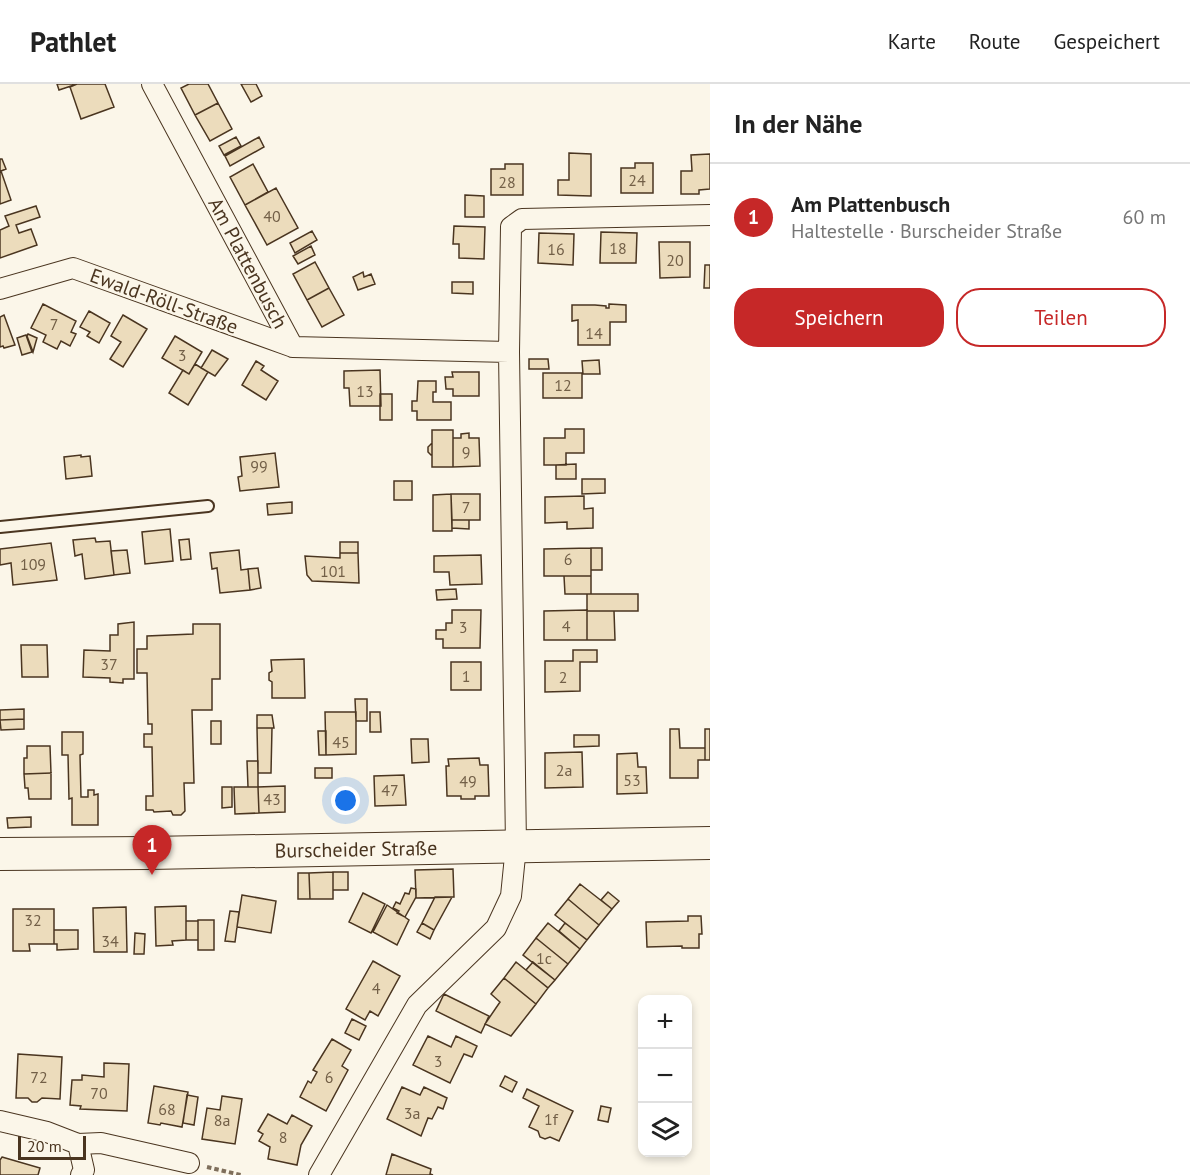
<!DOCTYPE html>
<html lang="de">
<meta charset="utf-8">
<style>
body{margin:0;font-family:"PT Sans",sans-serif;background:#f2f2f2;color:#222}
.controls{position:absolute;right:18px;bottom:18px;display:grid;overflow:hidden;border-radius:12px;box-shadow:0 3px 9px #0003}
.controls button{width:54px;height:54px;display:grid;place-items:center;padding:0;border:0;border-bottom:2px solid #e0e0e0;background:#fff;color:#222;font:30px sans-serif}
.scale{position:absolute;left:18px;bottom:15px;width:68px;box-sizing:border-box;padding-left:6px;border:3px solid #4a3520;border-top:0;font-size:16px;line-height:21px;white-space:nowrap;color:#4a3520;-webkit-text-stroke:4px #fbf6e9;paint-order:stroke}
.you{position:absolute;left:346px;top:717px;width:21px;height:21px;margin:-15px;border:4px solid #fff;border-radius:50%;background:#1a73e8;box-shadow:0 0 0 9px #1a73e833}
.badge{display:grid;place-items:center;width:39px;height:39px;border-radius:50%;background:#c62828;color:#fff;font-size:20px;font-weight:700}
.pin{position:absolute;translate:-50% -50px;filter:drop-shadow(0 2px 3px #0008)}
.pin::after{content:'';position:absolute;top:32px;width:21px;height:18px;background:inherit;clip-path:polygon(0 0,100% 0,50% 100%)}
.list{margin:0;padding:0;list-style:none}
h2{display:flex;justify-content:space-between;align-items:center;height:78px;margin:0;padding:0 24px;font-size:26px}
h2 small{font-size:20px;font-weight:400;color:#767676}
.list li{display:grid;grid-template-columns:39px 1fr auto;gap:18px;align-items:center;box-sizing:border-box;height:108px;padding:0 24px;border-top:2px solid #e0e0e0}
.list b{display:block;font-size:22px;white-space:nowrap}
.list p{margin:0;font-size:20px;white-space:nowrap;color:#767676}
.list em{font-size:20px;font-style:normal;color:#767676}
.actions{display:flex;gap:12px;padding:18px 24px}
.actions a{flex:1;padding:14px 0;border:2px solid #c62828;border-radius:24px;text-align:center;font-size:21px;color:#c62828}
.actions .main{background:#c62828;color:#fff}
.icon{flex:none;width:33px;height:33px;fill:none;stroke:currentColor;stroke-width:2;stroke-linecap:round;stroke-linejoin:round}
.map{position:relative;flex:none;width:710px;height:1091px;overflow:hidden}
header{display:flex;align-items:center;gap:36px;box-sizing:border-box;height:84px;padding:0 30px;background:#fff;border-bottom:2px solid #e0e0e0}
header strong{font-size:28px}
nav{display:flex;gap:33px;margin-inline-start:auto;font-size:21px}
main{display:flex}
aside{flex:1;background:#fff}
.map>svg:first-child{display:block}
.building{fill:#ecdcbc;stroke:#4a3520;stroke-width:1.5}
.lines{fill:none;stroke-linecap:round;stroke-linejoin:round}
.service-casing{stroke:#4a3520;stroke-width:14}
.minor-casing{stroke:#4a3520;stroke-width:22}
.primary-casing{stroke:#4a3520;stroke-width:34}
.path{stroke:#7f6f5c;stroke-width:4;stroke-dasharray:4.5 3;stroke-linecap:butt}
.service{stroke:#fbf6e9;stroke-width:10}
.minor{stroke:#fbf6e9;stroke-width:20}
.primary{stroke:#fbf6e9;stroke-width:32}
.labels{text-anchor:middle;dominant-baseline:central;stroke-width:4.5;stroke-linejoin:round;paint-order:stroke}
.number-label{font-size:16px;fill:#725f47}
.street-label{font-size:20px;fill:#4a3520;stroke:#fbf6e9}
</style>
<header>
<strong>Pathlet</strong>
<nav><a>Karte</a><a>Route</a><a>Gespeichert</a></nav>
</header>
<main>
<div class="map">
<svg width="710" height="1091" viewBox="0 0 710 1091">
<rect width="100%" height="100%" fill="#fbf6e9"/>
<!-- building -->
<path class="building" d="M 57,0 L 77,0 L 59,6 Z
M 77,0 L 105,0 L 114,23 L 81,35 L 70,3 Z
M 189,0 L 208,0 L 218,19 L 195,31 L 181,4 Z
M 241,0 L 256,0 L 262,12 L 251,18 Z
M 218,19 L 232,45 L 210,57 L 195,31 Z
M 236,53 L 241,62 L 224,71 L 219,62 Z
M 259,53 L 264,63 L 230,82 L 225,72 Z
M 569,69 L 591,70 L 591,112 L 558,111 L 558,96 L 569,96 Z
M 710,70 L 710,105 L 699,106 L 699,110 L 681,110 L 681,87 L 692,87 L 691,71 Z
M 0,75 L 2,75 L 6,85 L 1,87 L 11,116 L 0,120 Z
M 635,79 L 653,79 L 653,109 L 621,109 L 621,84 L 635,84 Z
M 253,80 L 268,108 L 245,121 L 230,93 Z
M 505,80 L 523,80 L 523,111 L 491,111 L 491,85 L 505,85 Z
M 276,104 L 298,144 L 267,161 L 245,121 Z
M 465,111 L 484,112 L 484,133 L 465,133 Z
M 36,122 L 40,133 L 16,141 L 19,149 L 31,145 L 37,161 L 0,174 L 0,146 L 9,142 L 5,132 Z
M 454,142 L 485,143 L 484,175 L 459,174 L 459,160 L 453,160 Z
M 312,147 L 317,156 L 295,169 L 290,159 Z
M 601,148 L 637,149 L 636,179 L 600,179 Z
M 539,149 L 574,150 L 573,181 L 538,179 Z
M 659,158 L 690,158 L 690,193 L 660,194 Z
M 311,162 L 315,171 L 298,180 L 293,172 Z
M 315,178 L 329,204 L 307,216 L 293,190 Z
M 705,181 L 710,181 L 710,204 L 704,204 Z
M 363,188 L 364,193 L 371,190 L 375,200 L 358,206 L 353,193 Z
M 452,198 L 473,198 L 473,210 L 452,209 Z
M 329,204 L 344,231 L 322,243 L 307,216 Z
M 43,220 L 76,237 L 71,248 L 76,250 L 70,262 L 61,257 L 57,265 L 43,258 L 46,251 L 31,244 Z
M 609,220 L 626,221 L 626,238 L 610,238 L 610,261 L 578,261 L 578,236 L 572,237 L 572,221 L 595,221 L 606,222 L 606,224 L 609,224 Z
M 89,227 L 110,239 L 99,259 L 87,252 L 90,248 L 80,243 Z
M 4,231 L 15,261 L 4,264 L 3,262 L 0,263 L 0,233 Z
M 123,231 L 147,245 L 123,283 L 110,275 L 121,258 L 111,252 Z
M 28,250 L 37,254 L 33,268 L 27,252 Z
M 26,251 L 32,268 L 22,271 L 17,254 Z
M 175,252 L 202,268 L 189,290 L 162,274 Z
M 212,266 L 228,275 L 215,292 L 201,284 Z
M 529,275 L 548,275 L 549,285 L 529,285 Z
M 599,276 L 600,290 L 583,290 L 582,277 Z
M 256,277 L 264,282 L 261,286 L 278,297 L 266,316 L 242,301 Z
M 195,280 L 208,288 L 188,321 L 169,309 L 183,286 L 189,290 Z
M 380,286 L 381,322 L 350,322 L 349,304 L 344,304 L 344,287 Z
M 452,288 L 479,288 L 479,312 L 453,312 L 453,305 L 446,305 L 445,293 L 453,293 Z
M 543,289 L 582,289 L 582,314 L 543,314 Z
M 418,297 L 436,297 L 436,308 L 433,308 L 433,318 L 451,318 L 451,336 L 417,336 L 417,327 L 412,327 L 412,317 L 417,317 Z
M 380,310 L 392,310 L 392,336 L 380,336 Z
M 565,345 L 584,345 L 584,369 L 566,369 L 566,381 L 544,381 L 544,354 L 565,354 Z
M 432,346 L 453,346 L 453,383 L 432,383 Z
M 469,349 L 469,354 L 479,354 L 480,382 L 453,383 L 453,354 L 461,354 L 461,350 Z
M 432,359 L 432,371 L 431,371 L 428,368 L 428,363 Z
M 275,369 L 279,403 L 240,407 L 238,393 L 242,392 L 240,373 Z
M 81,371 L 81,373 L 90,372 L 92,392 L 66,395 L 64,373 Z
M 576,380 L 576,395 L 556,395 L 556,381 Z
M 582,395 L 605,395 L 605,409 L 582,410 Z
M 394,397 L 412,397 L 412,416 L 394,416 Z
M 451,410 L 480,410 L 480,436 L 452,436 Z
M 451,410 L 452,447 L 433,447 L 433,411 Z
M 584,412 L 584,425 L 593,424 L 593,444 L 567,445 L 567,438 L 545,439 L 545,413 Z
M 292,418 L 292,429 L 268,431 L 267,420 Z
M 452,436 L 469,436 L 469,445 L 452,444 Z
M 170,445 L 173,477 L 145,480 L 142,448 Z
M 95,454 L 96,458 L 110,457 L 114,491 L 85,495 L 82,470 L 75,472 L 73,456 Z
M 189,455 L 191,475 L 181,476 L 179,456 Z
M 340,458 L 358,458 L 358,469 L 340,469 Z
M 51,459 L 57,496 L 13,501 L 11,479 L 0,481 L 0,465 Z
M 591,464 L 591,492 L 544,492 L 544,465 Z
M 591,464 L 602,464 L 602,486 L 591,486 Z
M 127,466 L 130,489 L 114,491 L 111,467 Z
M 239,466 L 241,486 L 248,485 L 250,506 L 220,509 L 217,484 L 212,485 L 210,469 Z
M 340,469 L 358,469 L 359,499 L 312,497 L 307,491 L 305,472 L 340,474 Z
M 481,471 L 482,500 L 450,501 L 449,488 L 434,488 L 434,472 Z
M 258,484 L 261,504 L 250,506 L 248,485 Z
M 564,492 L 591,492 L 591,510 L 565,510 Z
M 456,505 L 457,515 L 437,516 L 436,506 Z
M 587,510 L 638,510 L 638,527 L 587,527 Z
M 452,526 L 481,526 L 480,564 L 443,564 L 443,555 L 436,555 L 436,546 L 446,546 L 446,539 L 452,539 Z
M 587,526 L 587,556 L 544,556 L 544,527 Z
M 587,527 L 614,527 L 615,556 L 587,556 Z
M 134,538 L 134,595 L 123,595 L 123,599 L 110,598 L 110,594 L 83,593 L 84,566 L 110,567 L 110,551 L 118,551 L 118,540 Z
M 193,540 L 220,540 L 220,595 L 212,595 L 212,626 L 192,626 L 194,699 L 184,699 L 185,727 L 181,731 L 173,731 L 171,727 L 154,728 L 153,726 L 146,726 L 146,712 L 153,712 L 152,663 L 144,663 L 144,650 L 152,650 L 152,640 L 148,640 L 147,589 L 137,589 L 137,565 L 147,565 L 147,552 L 193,550 Z
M 21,561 L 47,561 L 48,593 L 22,593 Z
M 573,566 L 597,566 L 597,578 L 580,578 L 580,607 L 545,608 L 545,577 L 573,577 Z
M 304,575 L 305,614 L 272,614 L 272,598 L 269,596 L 269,589 L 272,587 L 271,576 Z
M 451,578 L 481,578 L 481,606 L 451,606 Z
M 355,615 L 367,615 L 367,637 L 356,637 Z
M 24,625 L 24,635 L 0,636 L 0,626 Z
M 325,628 L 356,628 L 356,670 L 326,671 Z
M 370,628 L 380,628 L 381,648 L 370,648 Z
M 257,631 L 272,631 L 274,644 L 257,644 Z
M 24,635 L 24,645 L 1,646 L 0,636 Z
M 211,637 L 221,637 L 221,660 L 211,660 Z
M 257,644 L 272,644 L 271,689 L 258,689 Z
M 670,645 L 679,645 L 680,664 L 705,664 L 705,676 L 698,676 L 698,694 L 670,694 Z
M 705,645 L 710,645 L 710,676 L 705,676 Z
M 318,647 L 326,647 L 326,671 L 319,671 Z
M 62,648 L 83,648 L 83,670 L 80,671 L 81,713 L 88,713 L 88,706 L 94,706 L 94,711 L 98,710 L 98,741 L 72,741 L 72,714 L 69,715 L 68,671 L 62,671 Z
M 574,651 L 599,651 L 599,662 L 574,663 Z
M 411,655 L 428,655 L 429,678 L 412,679 Z
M 27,662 L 50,662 L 51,689 L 24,690 L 24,674 L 27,674 Z
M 582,668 L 583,703 L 545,704 L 545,669 Z
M 637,669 L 638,683 L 646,683 L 647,709 L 617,710 L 617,670 Z
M 479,674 L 480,681 L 488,681 L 489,712 L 475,712 L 475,715 L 461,715 L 461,712 L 447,712 L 446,682 L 449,682 L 448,675 Z
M 247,677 L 258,677 L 258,703 L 248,703 Z
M 315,684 L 332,684 L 332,694 L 315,694 Z
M 51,689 L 51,715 L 29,715 L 28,704 L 25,704 L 24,690 Z
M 404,691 L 406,721 L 375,722 L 374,692 Z
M 285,702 L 285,728 L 259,729 L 258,703 Z
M 222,703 L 232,703 L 232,723 L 222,724 Z
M 234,703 L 258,703 L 259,729 L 235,730 Z
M 31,733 L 31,743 L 8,744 L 7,734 Z
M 453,785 L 454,813 L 416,814 L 415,786 Z
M 333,788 L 333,815 L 310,815 L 309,789 Z
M 333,788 L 348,788 L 348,806 L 333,806 Z
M 298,789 L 309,789 L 310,815 L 298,815 Z
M 580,800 L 612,825 L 599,841 L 568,815 Z
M 411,804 L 416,805 L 416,813 L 405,833 L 397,829 L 399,827 L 393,824 L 396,818 L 400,820 L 405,809 L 409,810 Z
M 608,808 L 619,817 L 612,825 L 601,816 Z
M 363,809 L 385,820 L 371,849 L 349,838 Z
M 242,811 L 276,817 L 271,849 L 237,843 Z
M 435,813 L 452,813 L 434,846 L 422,839 Z
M 568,815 L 599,841 L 587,856 L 555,831 Z
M 387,821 L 409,836 L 397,861 L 373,848 Z
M 186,822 L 186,856 L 172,857 L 173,861 L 156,862 L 155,823 Z
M 126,823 L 127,868 L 94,868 L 93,824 Z
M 13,825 L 54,825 L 54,860 L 29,860 L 30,867 L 13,867 Z
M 230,827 L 239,828 L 235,858 L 225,857 Z
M 688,832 L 701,832 L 702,850 L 699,850 L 699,864 L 682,864 L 682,862 L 647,863 L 646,838 L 688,837 Z
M 198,836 L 214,836 L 214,866 L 198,866 Z
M 186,837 L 198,837 L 198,856 L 186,856 Z
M 422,839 L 434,846 L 430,855 L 417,848 Z
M 548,839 L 580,865 L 568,880 L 536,854 Z
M 565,839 L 587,856 L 580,865 L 559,847 Z
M 54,846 L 78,846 L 78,865 L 57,866 L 57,860 L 54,860 Z
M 135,849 L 145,850 L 144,870 L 134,870 Z
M 536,854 L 568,880 L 555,896 L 523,871 Z
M 373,877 L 400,892 L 378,932 L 370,927 L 365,936 L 346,925 Z
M 516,878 L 548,904 L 536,920 L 504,894 Z
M 533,878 L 555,896 L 548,904 L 526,886 Z
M 504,894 L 536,920 L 511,952 L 485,940 L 500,918 L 491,910 Z
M 444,910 L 489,932 L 481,949 L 436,927 Z
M 352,935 L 366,942 L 359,956 L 345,949 Z
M 428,952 L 451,963 L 456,952 L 477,962 L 472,973 L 464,970 L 450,999 L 413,981 Z
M 332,955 L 351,966 L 342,982 L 348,986 L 326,1027 L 300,1013 L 308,997 L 311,999 L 317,988 L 313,986 Z
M 18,970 L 62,973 L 60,1015 L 42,1014 L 37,1018 L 32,1018 L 28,1014 L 16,1014 Z
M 104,979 L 129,980 L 127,1027 L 80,1025 L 81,1022 L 70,1021 L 72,996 L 82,996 L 82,991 L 104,993 Z
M 505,992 L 517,998 L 512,1008 L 500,1002 Z
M 154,1002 L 188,1008 L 182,1043 L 161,1039 L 160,1041 L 148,1039 Z
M 402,1003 L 420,1011 L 424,1003 L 447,1014 L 443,1025 L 438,1023 L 432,1035 L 428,1034 L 421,1052 L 387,1035 Z
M 527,1005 L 573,1027 L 559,1057 L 550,1053 L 545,1055 L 540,1053 L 538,1047 L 529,1043 L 539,1022 L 523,1014 Z
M 187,1011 L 198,1013 L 194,1041 L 183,1039 Z
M 222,1012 L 242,1015 L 235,1060 L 202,1055 L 207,1024 L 220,1026 Z
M 601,1022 L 611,1024 L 608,1038 L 598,1036 Z
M 268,1030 L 287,1040 L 292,1031 L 312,1042 L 301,1061 L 297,1081 L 268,1075 L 270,1063 L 259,1057 L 263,1050 L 258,1047 Z
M 392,1070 L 431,1085 L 430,1090 L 433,1091 L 386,1091 Z
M 2,1073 L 40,1084 L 38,1091 L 0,1091 L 0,1076 Z"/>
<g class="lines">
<!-- service casing -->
<g class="service-casing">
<path id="service" d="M 0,443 L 208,422"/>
</g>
<!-- minor casing -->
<g class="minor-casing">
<path id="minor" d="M 152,0 L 293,263 L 509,268
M 0,205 L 73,184 L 293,263
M 0,1037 L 47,1048 L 78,1060 L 84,1086 L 81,1091
M 78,1060 L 101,1059 L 189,1079
M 319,1091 L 417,921 L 496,844 L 511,812 L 516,762 L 509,268 L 511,143 L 522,135 L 710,131"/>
</g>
<!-- primary casing -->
<g class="primary-casing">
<g id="primary">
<path id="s1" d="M 0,770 L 149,769 L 710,759"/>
</g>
</g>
<!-- path -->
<path class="path" d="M 207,1083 L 241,1091"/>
<!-- service -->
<use href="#service" class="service"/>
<!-- minor -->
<use href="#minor" class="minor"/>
<!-- primary -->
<use href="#primary" class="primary"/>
</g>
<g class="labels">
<!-- number labels -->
<g class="number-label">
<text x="637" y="96">24</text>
<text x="507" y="98">28</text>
<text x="272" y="132">40</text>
<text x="618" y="164">18</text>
<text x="556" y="165">16</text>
<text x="675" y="176">20</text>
<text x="54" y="240">7</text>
<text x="594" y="249">14</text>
<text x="182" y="271">3</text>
<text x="563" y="301">12</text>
<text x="365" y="307">13</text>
<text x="466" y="368">9</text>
<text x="259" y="382">99</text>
<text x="466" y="423">7</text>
<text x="568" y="475">6</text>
<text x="33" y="480">109</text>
<text x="333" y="487">101</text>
<text x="566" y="542">4</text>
<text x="463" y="543">3</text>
<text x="109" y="580">37</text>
<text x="466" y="592">1</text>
<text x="563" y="593">2</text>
<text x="341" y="658">45</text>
<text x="564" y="686">2a</text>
<text x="632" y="696">53</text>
<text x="468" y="697">49</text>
<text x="390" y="706">47</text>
<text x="272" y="715">43</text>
<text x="33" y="836">32</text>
<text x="110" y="857">34</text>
<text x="544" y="874">1c</text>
<text x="376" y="904">4</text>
<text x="438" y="977">3</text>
<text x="39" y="993">72</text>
<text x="329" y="993">6</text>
<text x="99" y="1009">70</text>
<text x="167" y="1025">68</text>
<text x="412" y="1029">3a</text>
<text x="551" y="1035">1f</text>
<text x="222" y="1036">8a</text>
<text x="283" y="1053">8</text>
</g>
<!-- street labels -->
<g class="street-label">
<text transform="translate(248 179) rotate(62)">Am Plattenbusch</text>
<text transform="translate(164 217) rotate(20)">Ewald-Röll-Straße</text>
<text stroke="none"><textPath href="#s1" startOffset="356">Burscheider Straße</textPath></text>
</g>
</g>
</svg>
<div class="controls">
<button>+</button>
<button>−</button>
<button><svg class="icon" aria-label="layers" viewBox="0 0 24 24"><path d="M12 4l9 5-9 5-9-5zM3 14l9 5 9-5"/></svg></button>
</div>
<div class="scale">20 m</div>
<div class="you"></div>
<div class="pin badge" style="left:152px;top:791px">1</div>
</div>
<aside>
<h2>In der Nähe<small></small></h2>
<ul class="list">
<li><span class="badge">1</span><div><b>Am Plattenbusch</b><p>Haltestelle · Burscheider Straße</p></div><em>60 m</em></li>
</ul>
<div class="actions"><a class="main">Speichern</a><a>Teilen</a></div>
</aside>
</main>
